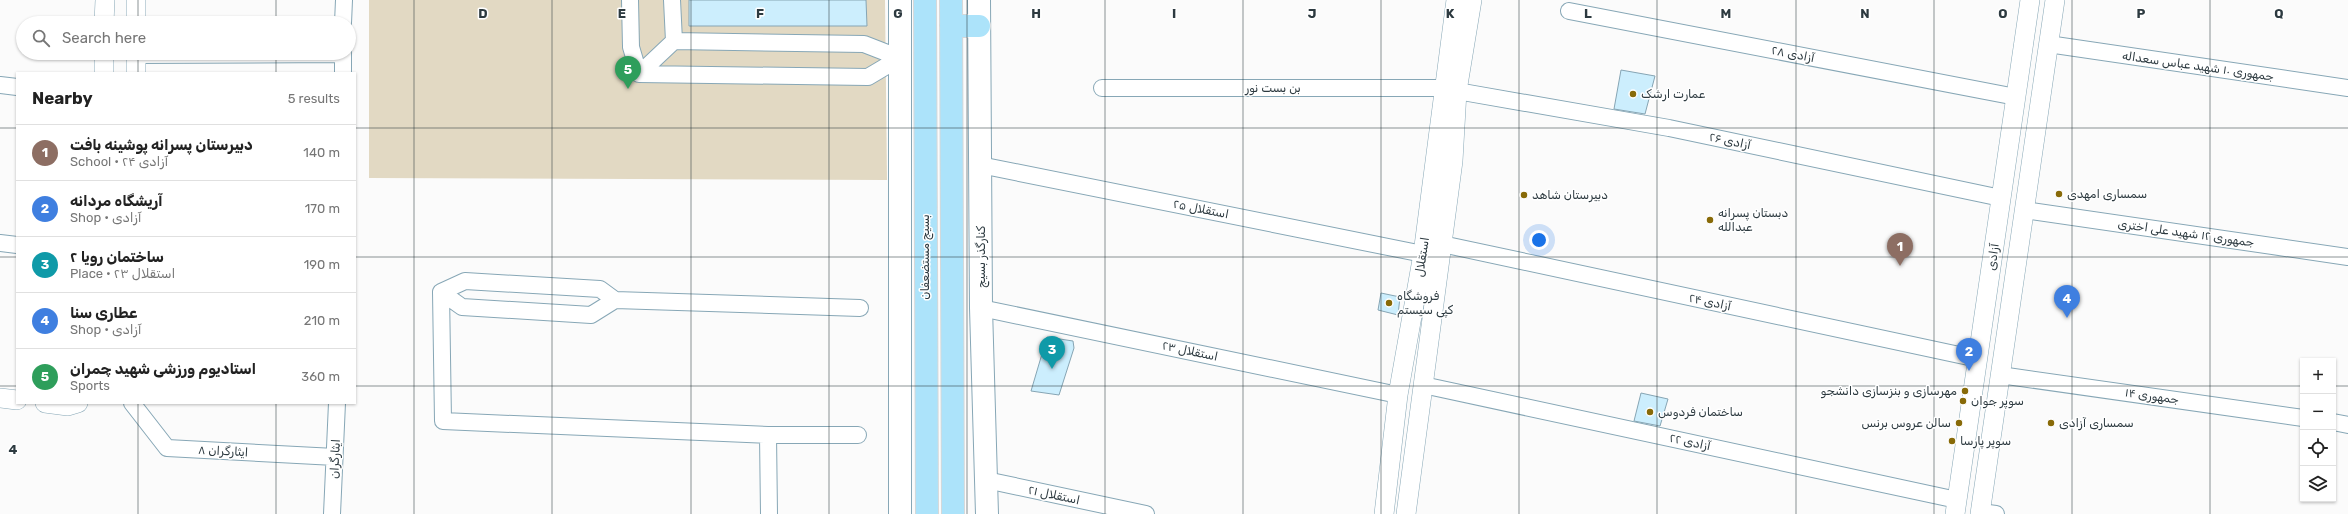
<!DOCTYPE html>
<meta charset="utf-8">
<style>
body{margin:0;font-family:Rubik,"Noto Naskh Arabic",sans-serif;background:#f2f2f2;color:#222}
.controls{position:absolute;right:12px;bottom:12px;display:grid;overflow:hidden;border-radius:0px;box-shadow:0 1px 3px #0004}
.controls button{width:36px;height:36px;display:grid;place-items:center;padding:0;border:0;border-bottom:1px solid #e0e0e0;background:#fff;color:#222;font:20px sans-serif}
.you{position:absolute;left:1539px;top:240px;width:14px;height:14px;margin:-10px;border:3px solid #fff;border-radius:50%;background:#1a73e8;box-shadow:0 0 0 6px #1a73e833}
.badge{display:grid;place-items:center;width:26px;height:26px;border-radius:50%;background:#886a08;color:#fff;font-size:13px;font-weight:700}
.pin{position:absolute;translate:-50% -33px;filter:drop-shadow(0 1px 2px #0008)}
.pin::after{content:'';position:absolute;top:21px;width:14px;height:12px;background:inherit;clip-path:polygon(0 0,100% 0,50% 100%)}
.list{margin:0;padding:0;list-style:none}
h2{display:flex;justify-content:space-between;align-items:center;height:52px;margin:0;padding:0 16px;font-size:17px}
h2 small{font-size:13px;font-weight:400;color:#767676}
.list li{display:grid;grid-template-columns:26px 1fr auto;gap:12px;align-items:center;box-sizing:border-box;height:56px;padding:0 16px;border-top:1px solid #e0e0e0}
.list b{display:block;font-size:15px;white-space:nowrap}
.list p{margin:0;font-size:13px;white-space:nowrap;color:#767676}
.list em{font-size:13px;font-style:normal;color:#767676}
.icon{flex:none;width:22px;height:22px;fill:none;stroke:currentColor;stroke-width:2;stroke-linecap:round;stroke-linejoin:round}
.map{position:relative;flex:none;width:2348px;height:514px;overflow:hidden}
.search{position:absolute;background:#fff;box-shadow:0 1px 3px #0004;left:16px;top:16px;width:340px;height:44px;display:flex;align-items:center;gap:10px;box-sizing:border-box;padding:0 14px;border-radius:22px;color:#767676;font-size:15px}
.panel{position:absolute;background:#fff;box-shadow:0 1px 3px #0004;left:16px;top:72px;width:340px;height:332px;border-radius:0px}
.map>svg:first-child{display:block}
.green{fill:#e2d9c3}
.building{fill:#cceefd;stroke:#86a5b4}
.lines{fill:none;stroke-linecap:round;stroke-linejoin:round}
.minor-casing{stroke:#87a7b6;stroke-width:18}
.tertiary-casing{stroke:#87a7b6;stroke-width:20}
.secondary-casing{stroke:#87a7b6;stroke-width:24}
.primary-casing{stroke:#d5d8d9;stroke-width:24}
.minor{stroke:#fff;stroke-width:16}
.tertiary{stroke:#fff;stroke-width:19}
.secondary{stroke:#fff;stroke-width:22}
.primary{stroke:#ace3fa;stroke-width:22}
.grid{fill:none;stroke:#2d3a40;stroke-width:1;stroke-opacity:0.55}
.poi-dot{fill:#886a08;stroke:#fff;stroke-width:1.5}
.labels{text-anchor:middle;dominant-baseline:central;stroke-width:3;stroke-linejoin:round;paint-order:stroke}
.street-label{font-size:12px;fill:#2d3a40;stroke:#fff}
.poi-label{font-size:12px;fill:#2d3a40;stroke:#fff;text-anchor:start}
.grid-label{font-size:13px;text-anchor:middle;font-weight:bold;fill:#2d3a40;stroke:#fff;stroke-width:3;stroke-linejoin:round;paint-order:stroke}
</style>
<div class="map">
<svg width="2348" height="514" viewBox="0 0 2348 514">
<rect width="100%" height="100%" fill="#fbfbfb"/>
<!-- green -->
<path class="green" d="M 369,0 L 885,0 L 887,180 L 369,178 Z"/>
<!-- building -->
<path class="building" d="M 689,0 L 866,0 L 867,26 L 689,26 Z
M 1621,70 L 1655,76 L 1645,114 L 1614,109 Z
M 1381,293 L 1400,297 L 1398,315 L 1378,310 Z
M 1047,337 L 1073,341 L 1074,348 L 1059,395 L 1031,391 Z
M 1641,393 L 1668,399 L 1660,426 L 1634,421 Z"/>
<g class="lines">
<!-- minor casing -->
<g class="minor-casing">
<path id="minor" d="M 630,0 L 631,47 L 639,74 L 868,77 L 900,58
M 672,0 L 674,41 L 864,44 L 900,58
M 1569,11 L 2016,97
M 343,23 L 344,0
M 2048,44 L 2348,88
M 136,55 L 343,54
M 343,73 L 343,53
M 639,74 L 674,41
M 0,85 L 17,87
M 1102,88 L 1445,88
M 1457,91 L 1669,128 L 2001,198
M 980,165 L 1423,254
M 2024,210 L 2348,257
M 0,243 L 17,245
M 1442,244 L 1978,359
M 441,292 L 443,421 L 768,435 L 858,435
M 615,300 L 600,289 L 465,281 L 441,292 L 462,307 L 591,315 L 615,300 L 860,308
M 981,308 L 1398,395
M 2000,375 L 2303,418
M 1423,385 L 1957,500
M 132,403 L 167,448 L 335,457
M 2333,422 L 2348,425
M 768,435 L 769,514
M 986,480 L 1146,514
M 1980,512 L 1996,514
M 332,514 L 337,403"/>
</g>
<!-- tertiary casing -->
<g class="tertiary-casing">
<path id="tertiary" d="M 104,23 L 105,0
M 136,23 L 136,0
M 104,73 L 104,53
M 136,73 L 136,53
M 0,398 L 17,400
M 45,403 L 68,406 L 78,403
M 1384,514 L 1398,395 L 1423,254 L 1456,0
M 1406,514 L 1453,161 L 1457,91 L 1472,0
M 1955,514 L 2030,0
M 1980,514 L 2055,0"/>
</g>
<!-- secondary casing -->
<g class="secondary-casing">
<path id="secondary" d="M 900,0 L 900,514
M 979,0 L 981,308 L 987,514"/>
</g>
<!-- primary casing -->
<g class="primary-casing">
<path id="primary" d="M 925,0 L 927,514
M 951,0 L 953,514
M 951,26 L 979,26"/>
</g>
<!-- minor -->
<use href="#minor" class="minor"/>
<!-- tertiary -->
<use href="#tertiary" class="tertiary"/>
<!-- secondary -->
<use href="#secondary" class="secondary"/>
<!-- primary -->
<use href="#primary" class="primary"/>
</g>
<!-- grid -->
<path class="grid" d="M 138,0 L 138,23M 276,0 L 276,23M 414,0 L 414,514M 552,0 L 552,514M 691,0 L 691,514M 829,0 L 829,514M 967,0 L 967,514M 1105,0 L 1105,514M 1243,0 L 1243,514M 1381,0 L 1381,514M 1519,0 L 1519,514M 1657,0 L 1657,514M 1796,0 L 1796,514M 1934,0 L 1934,514M 2072,0 L 2072,514M 2210,0 L 2210,514M 138,53 L 138,73M 276,53 L 276,73M 0,128 L 17,128M 355,128 L 2348,128M 0,257 L 17,257M 355,257 L 2348,257M 0,386 L 17,386M 355,386 L 2303,386M 2333,386 L 2348,386M 138,403 L 138,514M 276,403 L 276,514"/>
<!-- markers -->
<g class="poi-dot">
<circle cx="1633" cy="94" r="4"/>
<circle cx="2059" cy="194" r="4"/>
<circle cx="1524" cy="195" r="4"/>
<circle cx="1710" cy="220" r="4"/>
<circle cx="1389" cy="303" r="4"/>
<circle cx="1965" cy="391" r="4"/>
<circle cx="1963" cy="401" r="4"/>
<circle cx="1650" cy="412" r="4"/>
<circle cx="1959" cy="423" r="4"/>
<circle cx="2051" cy="423" r="4"/>
<circle cx="1952" cy="441" r="4"/>
</g>
<g class="labels">
<!-- street labels -->
<g class="street-label">
<text transform="translate(1793 54) rotate(11)">آزادی ۲۸</text>
<text transform="translate(2198 66) rotate(8)">جمهوری ۱۰ شهید عباس سعداله</text>
<text x="1273" y="88">بن بست نور</text>
<text transform="translate(1730 141) rotate(12)">آزادی ۲۶</text>
<text transform="translate(1201 209) rotate(11)">استقلال ۲۵</text>
<text transform="translate(2186 233) rotate(8)">جمهوری ۱۲ شهید علی اختری</text>
<text transform="translate(925 257) rotate(-90)">بسیج مستضعفان</text>
<text transform="translate(981 257) rotate(-90)">کنارگذر بسیج</text>
<text transform="translate(1422 257) rotate(-81)">استقلال</text>
<text transform="translate(1993 257) rotate(-82)">آزادی</text>
<text transform="translate(1710 302) rotate(12)">آزادی ۲۴</text>
<text transform="translate(1190 351) rotate(12)">استقلال ۲۳</text>
<text transform="translate(2152 396) rotate(8)">جمهوری ۱۴</text>
<text transform="translate(1690 442) rotate(12)">آزادی ۲۲</text>
<text transform="translate(223 451) rotate(3)">ایثارگران ۸</text>
<text transform="translate(335 459) rotate(-87)">ایثارگران</text>
<text transform="translate(1054 495) rotate(12)">استقلال ۲۱</text>
</g>
<!-- poi labels -->
<g class="poi-label">
<text x="1641" y="94">عمارت ارشک</text>
<text x="2067" y="194">سمساری امهدی</text>
<text x="1532" y="195">دبیرستان شاهد</text>
<text x="1718" y="213">دبستان پسرانه<tspan x="1718" dy="14">عبدالله</tspan></text>
<text x="1397" y="296">فروشگاه<tspan x="1397" dy="14">کپی سیستم</tspan></text>
<text x="1957" y="391" text-anchor="end">مهرسازی و بنزسازی دانشجو</text>
<text x="1971" y="401">سوپر جوان</text>
<text x="1658" y="412">ساختمان فردوس</text>
<text x="1951" y="423" text-anchor="end">سالن عروس برنس</text>
<text x="2059" y="423">سمساری آزادی</text>
<text x="1960" y="441">سوپر پارسا</text>
</g>
</g>
<g class="grid-label">
<text x="483" y="18">D</text>
<text x="622" y="18">E</text>
<text x="760" y="18">F</text>
<text x="898" y="18">G</text>
<text x="1036" y="18">H</text>
<text x="1174" y="18">I</text>
<text x="1312" y="18">J</text>
<text x="1450" y="18">K</text>
<text x="1588" y="18">L</text>
<text x="1726" y="18">M</text>
<text x="1865" y="18">N</text>
<text x="2003" y="18">O</text>
<text x="2141" y="18">P</text>
<text x="2279" y="18">Q</text>
<text x="13" y="454">4</text>
</g>
</svg>
<div class="controls">
<button>+</button>
<button>−</button>
<button><svg class="icon" aria-label="locate" viewBox="0 0 24 24"><circle cx="12" cy="12" r="6"/><path d="M12 2v4M12 18v4M2 12h4M18 12h4"/></svg></button>
<button><svg class="icon" aria-label="layers" viewBox="0 0 24 24"><path d="M12 4l9 5-9 5-9-5zM3 14l9 5 9-5"/></svg></button>
</div>
<div class="you"></div>
<div class="pin badge" style="left:1900px;top:266px;background:#8d6e63">1</div>
<div class="pin badge" style="left:1969px;top:371px;background:#3f7fe0">2</div>
<div class="pin badge" style="left:1052px;top:369px;background:#0f9aa8">3</div>
<div class="pin badge" style="left:2067px;top:318px;background:#3f7fe0">4</div>
<div class="pin badge" style="left:628px;top:89px;background:#2e9e5b">5</div>
<div class="search"><svg class="icon" aria-label="search" viewBox="0 0 24 24"><circle cx="10" cy="10" r="6"/><path d="M15 15l6 6"/></svg>Search here</div>
<section class="panel">
<h2>Nearby<small>5 results</small></h2>
<ul class="list">
<li><span class="badge" style="background:#8d6e63">1</span><div><b>دبیرستان پسرانه پوشینه بافت</b><p>School · آزادی ۲۴</p></div><em>140 m</em></li>
<li><span class="badge" style="background:#3f7fe0">2</span><div><b>آریشگاه مردانه</b><p>Shop · آزادی</p></div><em>170 m</em></li>
<li><span class="badge" style="background:#0f9aa8">3</span><div><b>ساختمان رویا ۲</b><p>Place · استقلال ۲۳</p></div><em>190 m</em></li>
<li><span class="badge" style="background:#3f7fe0">4</span><div><b>عطاری سنا</b><p>Shop · آزادی</p></div><em>210 m</em></li>
<li><span class="badge" style="background:#2e9e5b">5</span><div><b>استادیوم ورزشی شهید چمران</b><p>Sports</p></div><em>360 m</em></li>
</ul>
</section>
</div>
